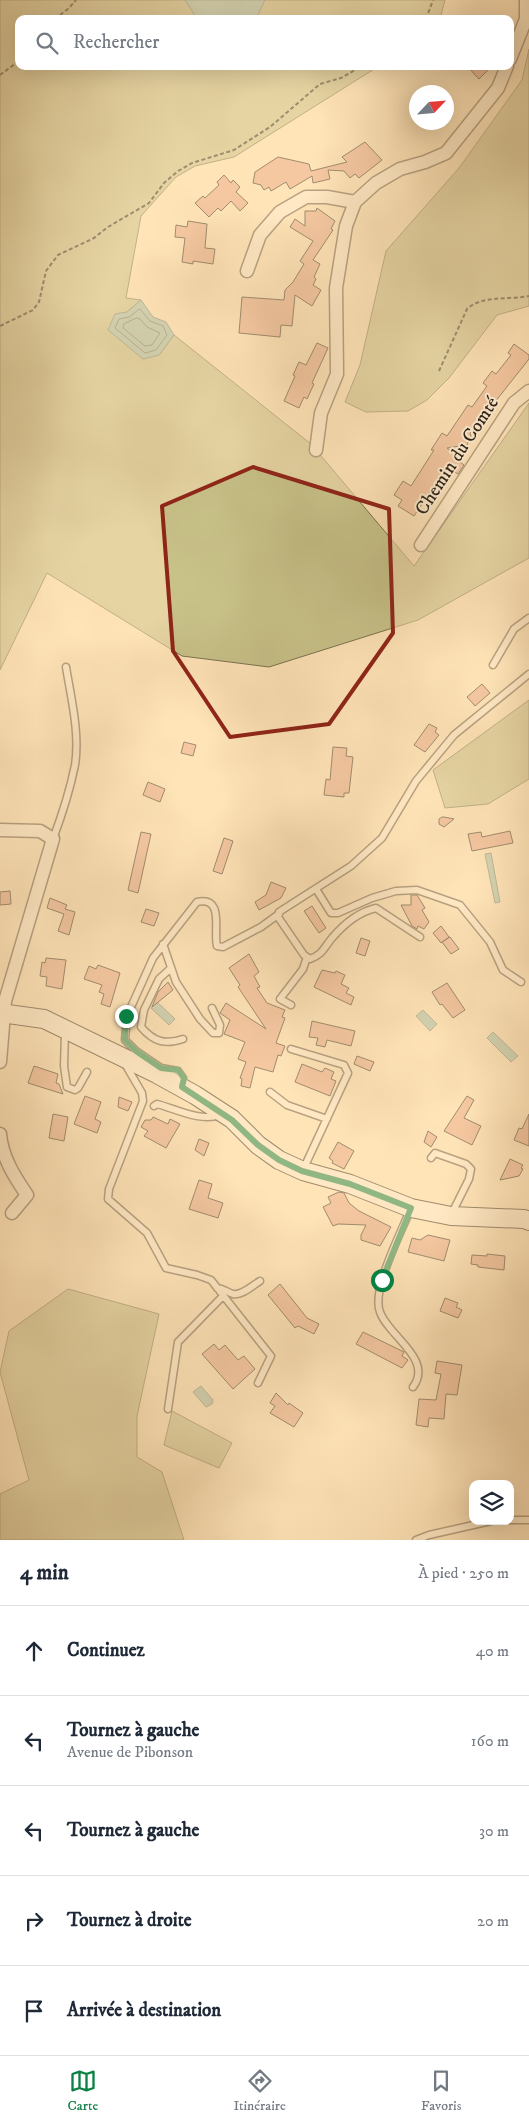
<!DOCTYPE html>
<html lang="fr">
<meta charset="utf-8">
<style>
body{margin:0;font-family:"IM FELL DW Pica",serif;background:#f2f2f3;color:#1f2937}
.controls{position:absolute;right:15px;bottom:15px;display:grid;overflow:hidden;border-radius:10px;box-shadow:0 5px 20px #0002}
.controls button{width:45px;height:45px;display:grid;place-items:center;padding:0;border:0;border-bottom:1px solid #e0e1e3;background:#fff;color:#1f2937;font:25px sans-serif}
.compass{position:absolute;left:409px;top:85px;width:45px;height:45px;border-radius:50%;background:#fff;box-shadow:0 5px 20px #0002;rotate:64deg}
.stop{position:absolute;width:15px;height:15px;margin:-11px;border:4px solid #0b8043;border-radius:50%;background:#fff}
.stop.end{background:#0b8043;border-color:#fff;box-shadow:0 1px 5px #0008}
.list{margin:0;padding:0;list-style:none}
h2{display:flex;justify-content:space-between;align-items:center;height:65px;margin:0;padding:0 20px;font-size:21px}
h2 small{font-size:16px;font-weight:400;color:#747a83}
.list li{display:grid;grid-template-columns:32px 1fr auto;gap:15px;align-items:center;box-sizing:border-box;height:90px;padding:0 20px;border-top:1px solid #e0e1e3}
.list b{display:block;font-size:19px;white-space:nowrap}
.list p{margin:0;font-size:16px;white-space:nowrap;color:#747a83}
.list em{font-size:16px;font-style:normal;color:#747a83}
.icon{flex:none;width:28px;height:28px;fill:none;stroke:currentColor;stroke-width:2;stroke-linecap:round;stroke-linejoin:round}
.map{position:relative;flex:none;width:529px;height:1540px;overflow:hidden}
.search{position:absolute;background:#fff;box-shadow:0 5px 20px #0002;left:15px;right:15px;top:15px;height:55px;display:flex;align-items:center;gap:12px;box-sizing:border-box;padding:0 18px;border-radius:10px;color:#747a83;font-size:19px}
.sheet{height:515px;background:#fff}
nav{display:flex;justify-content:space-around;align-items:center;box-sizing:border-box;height:70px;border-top:1px solid #e0e1e3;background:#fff;font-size:14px;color:#747a83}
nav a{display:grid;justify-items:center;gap:2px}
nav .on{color:#0b8043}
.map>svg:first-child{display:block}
.green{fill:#c8c289;stroke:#7a7250}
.water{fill:#a1bfaa;stroke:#73816f}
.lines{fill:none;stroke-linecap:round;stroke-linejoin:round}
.shore{stroke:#677160;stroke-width:1}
.building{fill:#e8a685;stroke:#2d2317}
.lane-casing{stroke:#62533f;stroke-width:9}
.street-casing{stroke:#62533f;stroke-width:15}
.secondary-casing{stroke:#2d2317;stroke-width:20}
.path{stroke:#2d2317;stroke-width:2;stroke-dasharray:4 2.5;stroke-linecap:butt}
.lane{stroke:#ffedd1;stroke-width:6}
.street{stroke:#ffedd1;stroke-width:12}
.secondary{stroke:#ffedd1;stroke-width:18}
.route{stroke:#0b8043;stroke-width:6}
.marked{fill:none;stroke:#8f2418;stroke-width:4;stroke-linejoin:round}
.labels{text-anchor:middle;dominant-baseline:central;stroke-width:4;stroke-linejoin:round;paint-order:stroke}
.street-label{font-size:19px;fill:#2d2317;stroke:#ffedd1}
</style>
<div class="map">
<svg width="529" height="1540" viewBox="0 0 529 1540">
<rect width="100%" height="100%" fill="#ffe4b8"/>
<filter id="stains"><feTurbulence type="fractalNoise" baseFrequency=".004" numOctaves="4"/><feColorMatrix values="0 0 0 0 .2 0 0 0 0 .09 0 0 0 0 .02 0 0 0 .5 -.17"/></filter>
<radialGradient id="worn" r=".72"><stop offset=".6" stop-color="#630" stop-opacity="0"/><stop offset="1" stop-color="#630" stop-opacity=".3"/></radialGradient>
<!-- green -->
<path class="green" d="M 0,0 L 445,0 L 440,19 L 19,19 L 19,66 L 379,66 L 234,157 L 195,166 L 176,177 L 141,216 L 126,298 L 141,300 L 127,312 L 159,355 L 174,335 L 311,444 L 414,566 L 529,403 L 529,558 L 418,620 L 269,667 L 182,656 L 47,573 L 0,670 Z
M 529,49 L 529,306 L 497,315 L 449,378 L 427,400 L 408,411 L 366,412 L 345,402 L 360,365 L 386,251 L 459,168 L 522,80 Z
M 529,700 L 529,779 L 488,804 L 445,808 L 433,770 Z
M 68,1289 L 159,1314 L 137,1416 L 137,1457 L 162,1472 L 184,1540 L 0,1540 L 0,1494 L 29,1480 L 0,1372 L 9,1331 Z
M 172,1411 L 232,1443 L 219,1468 L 164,1445 Z"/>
<!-- water -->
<path class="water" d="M 185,0 L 265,0 L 256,19 L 197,19 Z
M 141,300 L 153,317 L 166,322 L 174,335 L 159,355 L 143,359 L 108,330 L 115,314 L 127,312 Z
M 491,853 L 500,902 L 495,903 L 485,854 Z
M 157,1002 L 175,1019 L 169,1025 L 151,1008 Z
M 423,1010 L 437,1024 L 430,1031 L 416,1016 Z
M 493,1032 L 518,1056 L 511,1062 L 487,1038 Z
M 201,1386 L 213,1400 L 212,1404 L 206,1407 L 193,1392 Z"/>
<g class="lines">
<!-- shore -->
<path class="shore" d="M 140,309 L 150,321 L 163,326 L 167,335 L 156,350 L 145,353 L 115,328 L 119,319 L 129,317 Z
M 137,318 L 140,319 L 147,327 L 160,333 L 152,345 L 145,346 L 123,328 L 124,324 Z"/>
</g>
<!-- building -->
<path class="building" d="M 467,66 L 492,66 L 479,79 Z
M 365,142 L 382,160 L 359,178 L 355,174 L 350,178 L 344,171 L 328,170 L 330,179 L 313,183 L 312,176 L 290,189 L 286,182 L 271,191 L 269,187 L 264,190 L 261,185 L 253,183 L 255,172 L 278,157 L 309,164 L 311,171 L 347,162 L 342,157 Z
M 224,175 L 231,183 L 233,180 L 240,187 L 236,192 L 248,203 L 240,211 L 231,201 L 221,211 L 218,208 L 209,217 L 195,203 L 203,196 L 205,198 L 219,185 L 217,182 Z
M 317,208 L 335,221 L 331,229 L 333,230 L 313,260 L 320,264 L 314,277 L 316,279 L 313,285 L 321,290 L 312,306 L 295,295 L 292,326 L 281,325 L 280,337 L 239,333 L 242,297 L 284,300 L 285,290 L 293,282 L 304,264 L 300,261 L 313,241 L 290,227 L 295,219 L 305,226 L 305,211 L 316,211 Z
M 188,221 L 207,224 L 205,248 L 215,249 L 213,264 L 193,261 L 193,264 L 182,262 L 185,238 L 175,237 L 176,225 L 187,227 Z
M 317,343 L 328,348 L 312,383 L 314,384 L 307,399 L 304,397 L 299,408 L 284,401 L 295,376 L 293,375 L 299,362 L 306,365 Z
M 514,344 L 529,355 L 529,359 L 495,402 L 492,405 L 490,404 L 470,433 L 471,436 L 467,445 L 447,448 L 458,456 L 456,459 L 464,465 L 458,474 L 447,467 L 414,516 L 398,506 L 402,500 L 394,495 L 403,481 L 411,486 L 434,450 L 431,450 L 442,433 L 447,436 L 468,405 L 472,407 L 487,386 L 483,383 L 492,371 L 496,374 L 511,355 L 508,353 Z
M 482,684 L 490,693 L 475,706 L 467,697 Z
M 429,724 L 437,728 L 435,732 L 439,735 L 425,752 L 414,745 Z
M 184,742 L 196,745 L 193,756 L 181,753 Z
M 333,747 L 347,748 L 346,756 L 353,757 L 349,793 L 344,793 L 344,797 L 324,795 L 326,779 L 330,780 Z
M 148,782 L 165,789 L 160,802 L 143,795 Z
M 442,817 L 444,817 L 454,819 L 444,827 L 439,824 L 439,819 Z
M 510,831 L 513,843 L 472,851 L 468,834 L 481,832 L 482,837 Z
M 141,832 L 151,834 L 138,893 L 128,890 Z
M 224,838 L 233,841 L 222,874 L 213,871 Z
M 271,882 L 286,888 L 281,898 L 259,910 L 255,902 L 266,895 Z
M 10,891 L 11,904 L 0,905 L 0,892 Z
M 411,895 L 417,895 L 425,908 L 422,910 L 429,922 L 424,929 L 418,926 L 417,929 L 412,926 L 401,905 L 411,905 Z
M 50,898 L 67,905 L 65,909 L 75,912 L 69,935 L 58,931 L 64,914 L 47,908 Z
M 312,906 L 326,928 L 319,933 L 304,911 Z
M 146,909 L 159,913 L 154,926 L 141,922 Z
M 441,926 L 449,937 L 441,943 L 433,933 Z
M 450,937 L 459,949 L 451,954 L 442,942 Z
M 361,938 L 370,941 L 365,956 L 356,953 Z
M 249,954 L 259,972 L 254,976 L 260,987 L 257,988 L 267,1003 L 285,1010 L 282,1017 L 285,1018 L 276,1043 L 285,1046 L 281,1056 L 278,1055 L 273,1072 L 255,1067 L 250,1088 L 241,1086 L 242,1079 L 240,1078 L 246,1062 L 238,1059 L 245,1042 L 224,1034 L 230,1020 L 220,1013 L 226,1003 L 266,1029 L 238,987 L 240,985 L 229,968 Z
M 46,958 L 66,960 L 62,989 L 46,986 L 47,977 L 40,976 L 42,962 L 45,963 Z
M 98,965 L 120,973 L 110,1007 L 101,1004 L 104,994 L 99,992 L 102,985 L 84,979 L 89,966 L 96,969 Z
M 322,970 L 335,973 L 336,971 L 345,975 L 341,984 L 349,988 L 346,993 L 354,997 L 351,1005 L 314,987 Z
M 168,982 L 173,990 L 152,1007 L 158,992 Z
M 447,983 L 465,1010 L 453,1018 L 442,1004 L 440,1005 L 432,992 Z
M 312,1021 L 355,1031 L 351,1046 L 327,1040 L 325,1047 L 316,1045 L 318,1038 L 309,1037 Z
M 357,1056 L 374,1062 L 370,1071 L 354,1064 Z
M 302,1064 L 322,1072 L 325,1068 L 334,1072 L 331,1079 L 336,1081 L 330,1096 L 295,1082 Z
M 34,1066 L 58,1074 L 56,1083 L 59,1084 L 63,1094 L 28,1083 Z
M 85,1096 L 101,1102 L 95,1119 L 101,1122 L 97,1133 L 74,1124 Z
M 467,1096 L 474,1100 L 464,1118 L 481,1126 L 472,1145 L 444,1131 Z
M 119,1097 L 132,1102 L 128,1111 L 118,1107 Z
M 53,1114 L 68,1117 L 64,1141 L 49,1138 Z
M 529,1114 L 529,1146 L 514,1140 L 519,1128 L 522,1129 Z
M 153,1117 L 168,1124 L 170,1119 L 180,1124 L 166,1148 L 144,1136 L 148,1131 L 141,1127 L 145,1120 L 151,1120 Z
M 428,1131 L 437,1137 L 431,1147 L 424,1142 Z
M 199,1139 L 209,1143 L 204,1156 L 195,1150 Z
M 338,1142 L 354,1151 L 344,1169 L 332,1163 L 333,1161 L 329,1158 Z
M 510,1159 L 523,1165 L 521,1168 L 523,1169 L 519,1176 L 500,1180 Z
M 199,1180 L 212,1184 L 208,1198 L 223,1203 L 218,1218 L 189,1209 Z
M 339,1192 L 344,1193 L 349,1203 L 359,1211 L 391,1227 L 380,1246 L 361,1240 L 361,1235 L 366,1225 L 338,1224 L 333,1226 L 323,1207 L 331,1203 L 328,1197 Z
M 428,1235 L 450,1240 L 444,1261 L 408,1252 L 412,1238 L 420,1240 Z
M 487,1254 L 505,1256 L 504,1270 L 478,1267 L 478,1265 L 471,1264 L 472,1255 L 487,1256 Z
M 280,1284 L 307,1318 L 319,1324 L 314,1334 L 298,1326 L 295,1328 L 268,1295 Z
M 445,1298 L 458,1303 L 456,1307 L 462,1310 L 458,1318 L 440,1311 Z
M 363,1332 L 404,1352 L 402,1356 L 408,1360 L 402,1368 L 356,1344 Z
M 214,1344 L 219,1350 L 225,1345 L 238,1360 L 244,1356 L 255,1369 L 233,1389 L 202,1354 Z
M 437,1361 L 462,1365 L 457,1395 L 446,1394 L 444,1419 L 429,1418 L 428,1427 L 416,1425 L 419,1399 L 436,1400 L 441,1374 L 435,1373 Z
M 276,1393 L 288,1405 L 289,1403 L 303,1413 L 294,1427 L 270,1413 L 275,1406 L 270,1403 Z"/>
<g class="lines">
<!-- lane casing -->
<g class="lane-casing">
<path id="lane" d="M 493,665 L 514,629 L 529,618
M 53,839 C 62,815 70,790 75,765 C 80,733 71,698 66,667
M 316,889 L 331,913 L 338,913 L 372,898 L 396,891 L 417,890 L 460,905 L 490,942 L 503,970 L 521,982
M 420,937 L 376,908 C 358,912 344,924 332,938 C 323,949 323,954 310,959 L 304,955 L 278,917 L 279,912 L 351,866 L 382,838 L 416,781 L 454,735 L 529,674
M 163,944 L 176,982 L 200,1019 L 213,1033 L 219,1033 L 220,1025 L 212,1008
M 171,968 L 159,979 L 144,1010 L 141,1027 C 154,1042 165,1045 183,1039
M 291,1005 L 280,999 L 303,969 L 307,957
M 65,1032 L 64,1066 L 67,1087 L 75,1090 L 78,1088 L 87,1072
M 291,1049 L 344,1065 L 348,1073 L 303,1170
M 124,1062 L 142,1093 L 143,1101 L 109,1189 L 108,1199 L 147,1233 L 166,1268 L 197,1275 L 211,1280 L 271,1356 L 258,1383
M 182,1085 L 183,1078 L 178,1071 L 161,1068 L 136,1051 L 125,1040 L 127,1016 L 153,958 L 197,902 C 225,896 213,931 217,946 L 223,947 L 261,927 L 279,914
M 270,1092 L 287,1105 L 327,1119
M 154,1106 L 157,1104 C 176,1109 200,1122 220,1115
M 431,1158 L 435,1153 L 466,1164 L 471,1169 L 469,1179 L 451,1215
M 410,1210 C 401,1233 371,1290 380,1312 C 388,1336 434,1359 413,1387
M 217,1288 C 224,1289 227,1292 233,1294 C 242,1296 253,1285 260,1281
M 168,1409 L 178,1342 L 223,1296
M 510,1520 L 529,1520
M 416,1540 L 429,1535 L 491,1521"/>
</g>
<!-- street casing -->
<g class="street-casing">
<path id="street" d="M 510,59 L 526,19 L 526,0
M 247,271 L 260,235 L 280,212 L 306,197 L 327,197 L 355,202
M 316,450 L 321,413 L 337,374 L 336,288 L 346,226 L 355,202 L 376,183 L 400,169 L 425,162 L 446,153 L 498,88 L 507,66
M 421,545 L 514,403 L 529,391
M 0,830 L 40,831 L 53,839 L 5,1001 L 0,1062
M 0,1134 C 2,1157 14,1176 27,1195 L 12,1213"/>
</g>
<!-- secondary casing -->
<g class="secondary-casing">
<path id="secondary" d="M 0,1013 L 44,1019 L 157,1074 L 195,1095 L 232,1119 L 258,1145 L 279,1160 L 303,1171 L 350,1184 L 411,1208 L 451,1216 L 524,1219 L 529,1221"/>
</g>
<!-- path -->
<path class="path" d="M 55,19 L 69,8 L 76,0
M 426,19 L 433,0
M 0,75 L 19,61
M 0,326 L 33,310 L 39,302 L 46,271 L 58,255 L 94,238 L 108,227 L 149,203 L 164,183 L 178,171 L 192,163 L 234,150 L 270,127 L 320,84 L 341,78 L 362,66
M 439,371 L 467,309 C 482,295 509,300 529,296"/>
<!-- lane -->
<use href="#lane" class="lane"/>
<!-- street -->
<use href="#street" class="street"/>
<!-- secondary -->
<use href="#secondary" class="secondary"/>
</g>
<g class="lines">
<!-- route -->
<path class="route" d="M 126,1016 L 125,1040 L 136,1051 L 161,1068 L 178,1070 L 184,1078 L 182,1087 L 232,1120 L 258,1145 L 279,1160 L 302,1171 L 350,1184 L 411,1208 L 382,1280"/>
</g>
<!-- marked area -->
<path d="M0 0H529V1540H0ZM 253,467 L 389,509 L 393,633 L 329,724 L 230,737 L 173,651 L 162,506 Z" fill="#ffe4b8" fill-opacity=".55" fill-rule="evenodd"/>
<path class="marked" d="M 253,467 L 389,509 L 393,633 L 329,724 L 230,737 L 173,651 L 162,506 Z"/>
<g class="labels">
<!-- street labels -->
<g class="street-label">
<text transform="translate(457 456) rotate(-57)">Chemin du Comté</text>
</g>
</g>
<rect width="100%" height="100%" filter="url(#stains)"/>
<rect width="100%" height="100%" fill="url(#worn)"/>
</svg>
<div class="controls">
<button><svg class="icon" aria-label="layers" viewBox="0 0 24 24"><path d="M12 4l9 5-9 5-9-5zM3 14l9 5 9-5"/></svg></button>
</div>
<svg class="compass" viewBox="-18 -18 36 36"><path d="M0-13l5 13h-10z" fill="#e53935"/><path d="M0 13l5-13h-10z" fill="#747a83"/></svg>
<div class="stop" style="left:382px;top:1280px"></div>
<div class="stop end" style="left:126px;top:1016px"></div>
<div class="search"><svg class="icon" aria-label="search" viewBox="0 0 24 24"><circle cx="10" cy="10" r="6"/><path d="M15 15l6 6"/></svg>Rechercher</div>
</div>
<section class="sheet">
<h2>4 min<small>À pied · 250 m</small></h2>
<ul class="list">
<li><svg class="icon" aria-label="ahead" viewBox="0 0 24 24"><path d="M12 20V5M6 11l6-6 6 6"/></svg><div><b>Continuez</b></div><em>40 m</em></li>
<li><svg class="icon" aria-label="left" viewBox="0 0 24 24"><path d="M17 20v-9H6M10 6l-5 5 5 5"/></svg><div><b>Tournez à gauche</b><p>Avenue de Pibonson</p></div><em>160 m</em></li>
<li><svg class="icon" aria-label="left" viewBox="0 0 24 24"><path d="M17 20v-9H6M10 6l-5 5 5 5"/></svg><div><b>Tournez à gauche</b></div><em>30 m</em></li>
<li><svg class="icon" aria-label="right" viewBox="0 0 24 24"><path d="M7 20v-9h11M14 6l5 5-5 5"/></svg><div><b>Tournez à droite</b></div><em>20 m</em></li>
<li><svg class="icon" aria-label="arrive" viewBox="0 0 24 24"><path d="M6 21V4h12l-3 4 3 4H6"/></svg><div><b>Arrivée à destination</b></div></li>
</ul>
</section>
<nav>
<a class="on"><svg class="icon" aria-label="map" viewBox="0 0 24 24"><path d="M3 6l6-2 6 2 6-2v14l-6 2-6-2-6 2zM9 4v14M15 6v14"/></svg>Carte</a>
<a><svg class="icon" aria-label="directions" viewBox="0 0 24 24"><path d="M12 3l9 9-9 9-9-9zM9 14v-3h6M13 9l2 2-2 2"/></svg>Itinéraire</a>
<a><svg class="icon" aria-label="saved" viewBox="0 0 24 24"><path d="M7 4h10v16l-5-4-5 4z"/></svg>Favoris</a>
</nav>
